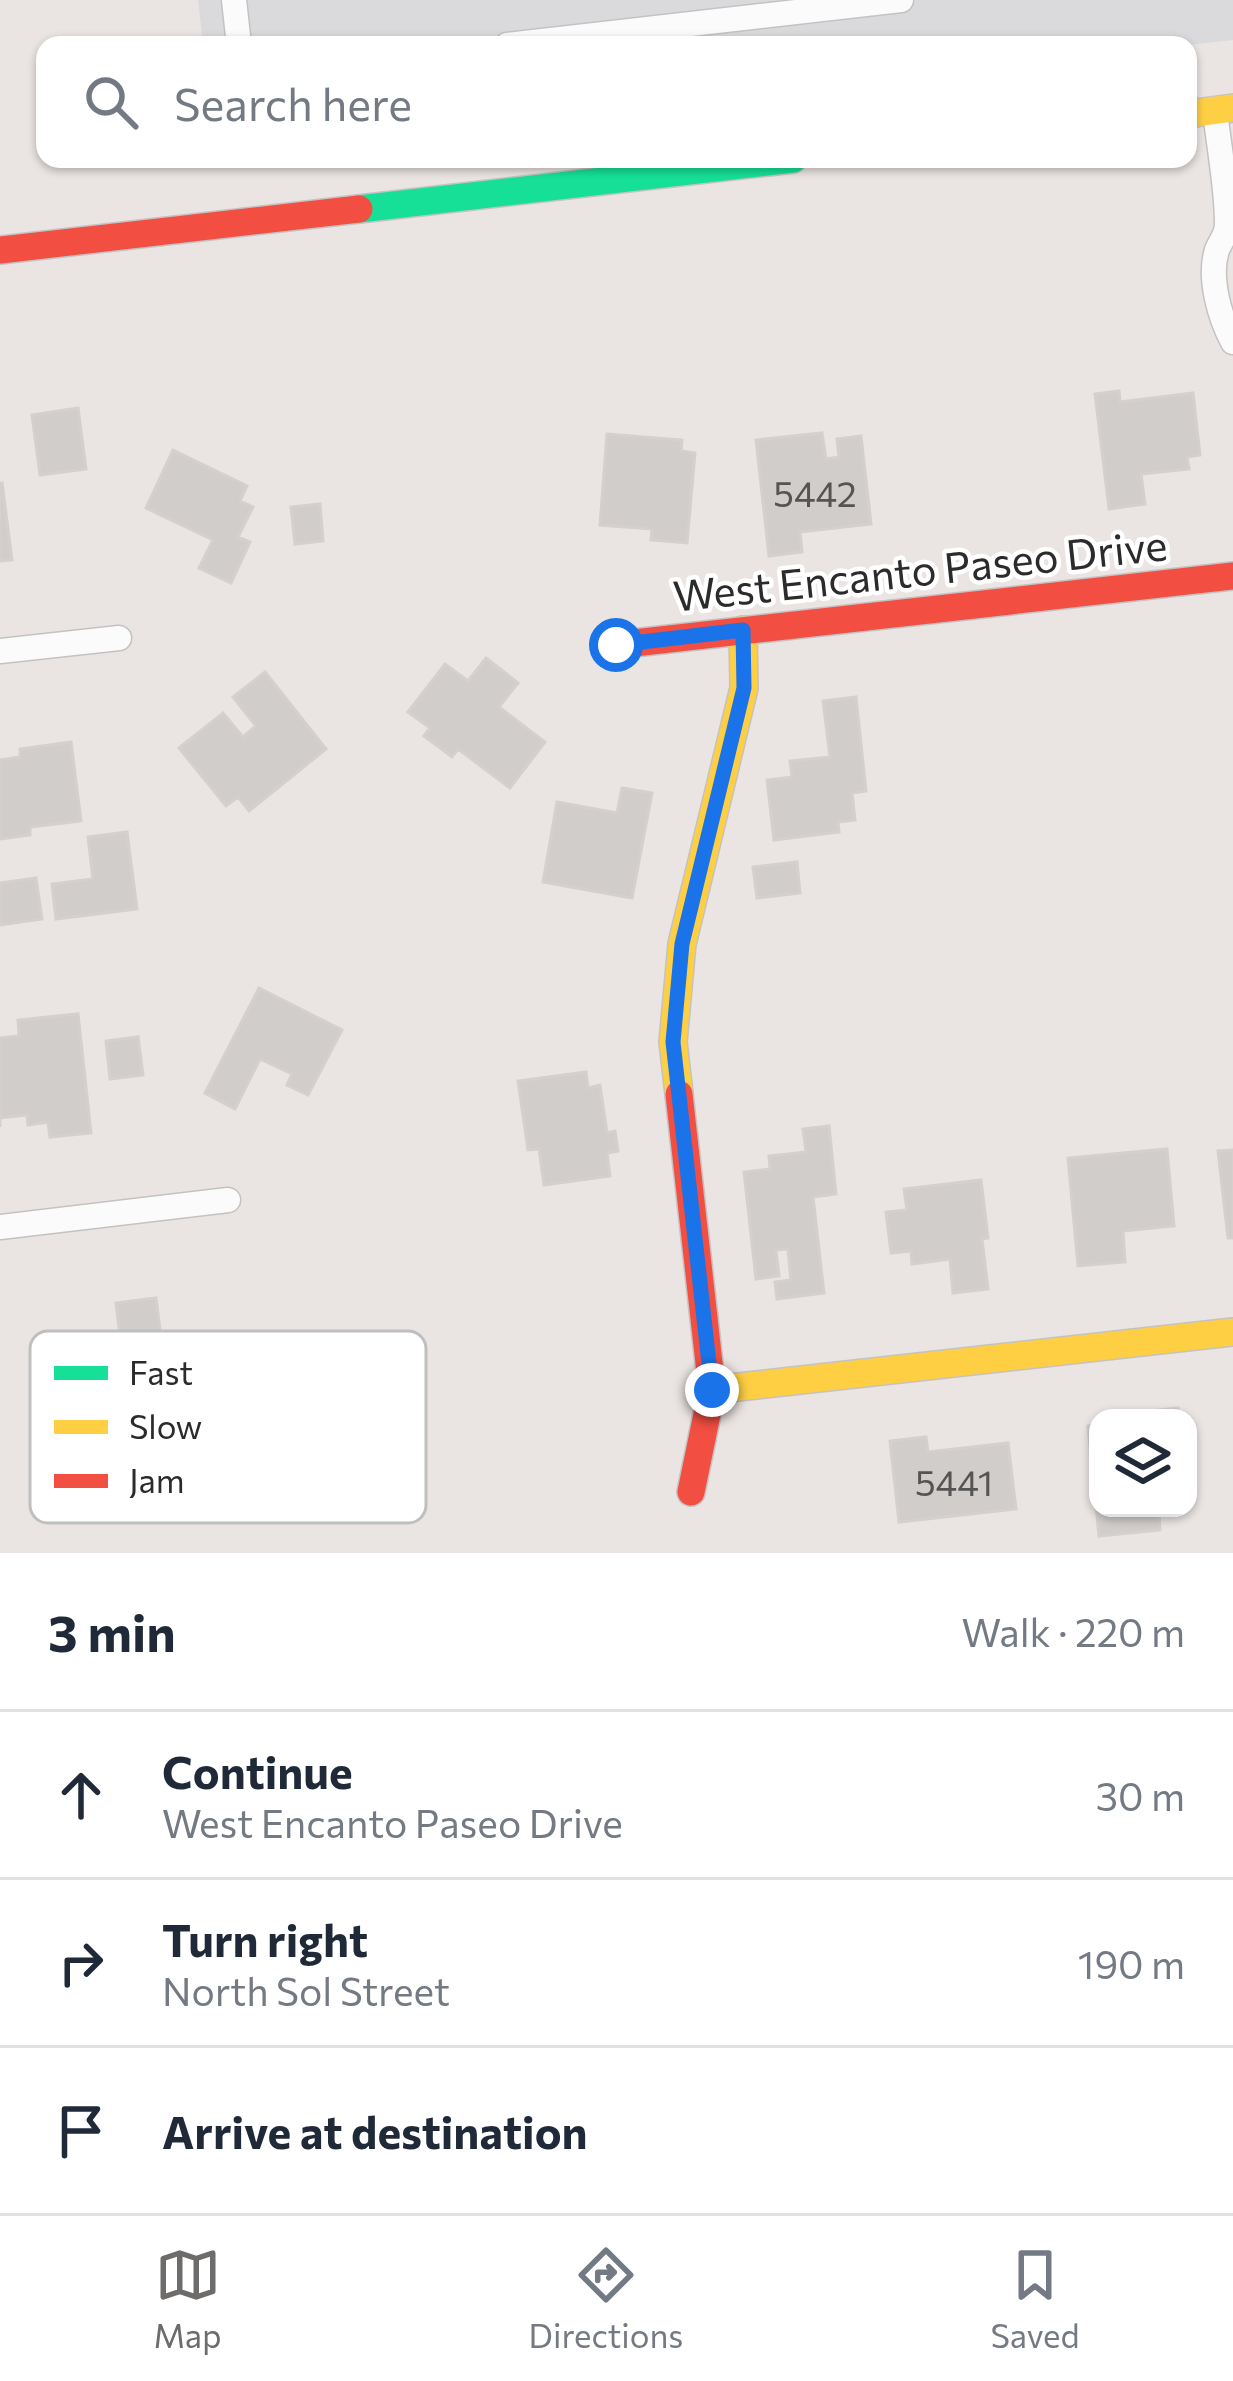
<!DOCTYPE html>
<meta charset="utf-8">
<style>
body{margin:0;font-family:Commissioner,sans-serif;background:#f2f2f3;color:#1f2937}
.controls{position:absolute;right:36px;bottom:36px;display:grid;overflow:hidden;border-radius:24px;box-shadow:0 3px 9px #0004}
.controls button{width:108px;height:108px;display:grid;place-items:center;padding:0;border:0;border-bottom:3px solid #e0e1e3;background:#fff;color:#1f2937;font:60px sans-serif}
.stop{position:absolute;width:36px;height:36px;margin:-27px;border:9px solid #1a73e8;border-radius:50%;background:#fff}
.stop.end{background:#1a73e8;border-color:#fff;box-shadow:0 3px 12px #0008}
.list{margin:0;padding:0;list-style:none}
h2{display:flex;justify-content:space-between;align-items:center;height:156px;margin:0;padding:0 48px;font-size:51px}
h2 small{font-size:39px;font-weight:400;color:#747a83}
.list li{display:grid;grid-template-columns:78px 1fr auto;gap:36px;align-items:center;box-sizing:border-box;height:168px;padding:0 48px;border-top:3px solid #e0e1e3}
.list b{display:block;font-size:45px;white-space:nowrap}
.list p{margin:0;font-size:39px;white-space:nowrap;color:#747a83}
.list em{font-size:39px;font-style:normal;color:#747a83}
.icon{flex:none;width:66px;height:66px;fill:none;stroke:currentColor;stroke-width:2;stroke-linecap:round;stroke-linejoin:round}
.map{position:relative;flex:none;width:1233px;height:1553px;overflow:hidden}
.search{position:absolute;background:#fff;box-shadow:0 3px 9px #0004;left:36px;right:36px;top:36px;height:132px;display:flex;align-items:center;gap:30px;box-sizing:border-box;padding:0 42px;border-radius:24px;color:#747a83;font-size:45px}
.sheet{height:660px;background:#fff}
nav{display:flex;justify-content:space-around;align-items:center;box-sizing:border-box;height:168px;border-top:3px solid #e0e1e3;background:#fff;font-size:33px;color:#747a83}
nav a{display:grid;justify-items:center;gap:6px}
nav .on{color:#6e6c6b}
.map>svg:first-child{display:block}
.airport{fill:#dadadd}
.building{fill:#d1cdcb;stroke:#d5d0ce;stroke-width:3}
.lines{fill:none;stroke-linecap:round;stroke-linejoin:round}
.street-casing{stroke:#c4c2c3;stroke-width:27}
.fast-casing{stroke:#c4c2c3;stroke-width:30}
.slow-casing{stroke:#c4c2c3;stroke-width:30}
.jam-casing{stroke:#c4c2c3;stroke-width:30}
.street{stroke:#fcfbfb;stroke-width:24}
.fast{stroke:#16e098;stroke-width:27}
.slow{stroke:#ffcf43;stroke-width:27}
.jam{stroke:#f24e42;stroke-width:27}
.route{stroke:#1a73e8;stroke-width:15}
.labels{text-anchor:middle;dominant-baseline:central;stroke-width:9;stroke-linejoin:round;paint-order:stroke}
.number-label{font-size:36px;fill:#555454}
.street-label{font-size:42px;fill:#2b2b2b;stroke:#fff}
.key{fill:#fff;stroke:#bfbfbf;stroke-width:3}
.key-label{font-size:33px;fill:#2b2b2b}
</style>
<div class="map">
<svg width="1233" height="1553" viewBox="0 0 1233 1553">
<rect width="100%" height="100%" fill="#eae4e2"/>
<!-- airport -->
<path class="airport" d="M 198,0 L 1233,0 L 1233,40 L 1187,45 L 203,45 Z"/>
<!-- building -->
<path class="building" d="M 1119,391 L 1120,402 L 1193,393 L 1200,455 L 1187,457 L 1189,469 L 1141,474 L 1145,504 L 1109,509 L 1095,394 Z
M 78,408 L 86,469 L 40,475 L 32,415 Z
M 822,433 L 826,459 L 839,457 L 837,439 L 861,436 L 871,524 L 800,532 L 802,552 L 769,556 L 756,440 Z
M 607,434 L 682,440 L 681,451 L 695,453 L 687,543 L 651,540 L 652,529 L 600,525 Z
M 173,450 L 247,486 L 240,501 L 253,507 L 238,537 L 250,542 L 231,583 L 199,568 L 213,540 L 146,508 Z
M 0,483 L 2,483 L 12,560 L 0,561 Z
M 320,504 L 323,541 L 295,544 L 291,507 Z
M 486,658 L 518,683 L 499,707 L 545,742 L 510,788 L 458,749 L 452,757 L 424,736 L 430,728 L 408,712 L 445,664 L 468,681 Z
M 265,672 L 326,749 L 249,811 L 238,797 L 226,806 L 179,748 L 223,713 L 243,737 L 256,726 L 233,697 Z
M 856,697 L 866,791 L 852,793 L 855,820 L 838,822 L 839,832 L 774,840 L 767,780 L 792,777 L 790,761 L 830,757 L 823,701 Z
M 71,742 L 81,821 L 30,827 L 30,835 L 0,839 L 0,760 L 20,757 L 20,749 Z
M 622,788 L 652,793 L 632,898 L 543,882 L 557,802 L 617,813 Z
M 127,832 L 137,909 L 56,919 L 52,884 L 93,879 L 88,837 Z
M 797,862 L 800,893 L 757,898 L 753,867 Z
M 36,878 L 42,919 L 0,925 L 0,883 Z
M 259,988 L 342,1030 L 308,1095 L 287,1085 L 292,1074 L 260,1059 L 235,1109 L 205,1093 Z
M 78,1014 L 91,1133 L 50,1137 L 48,1122 L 28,1125 L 27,1115 L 0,1118 L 0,1127 L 0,1038 L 19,1036 L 18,1020 Z
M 138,1037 L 143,1075 L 110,1079 L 106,1041 Z
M 586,1072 L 588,1088 L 600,1085 L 607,1133 L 615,1131 L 618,1151 L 607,1153 L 610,1176 L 544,1185 L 539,1149 L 528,1150 L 518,1081 Z
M 829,1126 L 836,1194 L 813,1197 L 824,1293 L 777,1299 L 775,1282 L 791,1280 L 788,1249 L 776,1250 L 779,1276 L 756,1279 L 744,1172 L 770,1169 L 769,1156 L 806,1152 L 803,1129 Z
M 1167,1149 L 1174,1226 L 1123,1231 L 1125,1262 L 1078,1266 L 1068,1158 Z
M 1233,1150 L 1233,1238 L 1228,1238 L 1218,1151 Z
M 981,1180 L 988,1238 L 982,1239 L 988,1289 L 953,1293 L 950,1259 L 912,1264 L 911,1251 L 891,1253 L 886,1212 L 907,1210 L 904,1189 Z
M 156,1298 L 162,1346 L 191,1342 L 199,1413 L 167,1417 L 167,1411 L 70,1422 L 61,1342 L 120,1336 L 116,1303 Z
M 1178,1408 L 1179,1418 L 1151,1418 L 1150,1411 Z
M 1098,1425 L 1098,1508 L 1188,1510 L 1159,1512 L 1160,1530 L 1099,1536 L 1088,1426 Z
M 926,1437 L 928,1452 L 1008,1443 L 1016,1509 L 899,1522 L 890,1441 Z"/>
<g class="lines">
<!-- street casing -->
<g class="street-casing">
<path id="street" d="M 234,0 L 239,45
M 507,45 L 901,0
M 1215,111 C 1219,148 1227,187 1227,224 C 1227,235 1221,240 1217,250 C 1208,278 1220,318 1233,342
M 0,651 L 119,638
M 0,1227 L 228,1200"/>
</g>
<!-- fast casing -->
<g class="fast-casing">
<path id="fast" d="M 359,209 L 793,159"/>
</g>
<!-- slow casing -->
<g class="slow-casing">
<path id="slow" d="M 1188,114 L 1233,108
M 679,1094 L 673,1042 L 682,944 L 744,688 L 743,630
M 712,1390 L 1233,1332"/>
</g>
<!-- jam casing -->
<g class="jam-casing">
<path id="jam" d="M 0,250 L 359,209
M 616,645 L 1233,576
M 679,1094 L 712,1390 L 691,1492"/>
</g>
<!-- street -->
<use href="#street" class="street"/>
<!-- fast -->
<use href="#fast" class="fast"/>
<!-- slow -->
<use href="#slow" class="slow"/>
<!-- jam -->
<use href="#jam" class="jam"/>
</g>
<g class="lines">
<!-- route -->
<path class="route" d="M 616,645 L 743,630 L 744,688 L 682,944 L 673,1042 L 712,1390"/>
</g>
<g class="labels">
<!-- number labels -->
<g class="number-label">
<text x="815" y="492">5442</text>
<text x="954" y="1481">5441</text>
</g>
<!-- street labels -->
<g class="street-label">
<text transform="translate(920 569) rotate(-6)">West Encanto Paseo Drive</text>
</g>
</g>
<!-- legend -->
<rect x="30" y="1331" width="396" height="192" rx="18" class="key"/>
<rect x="54" y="1366" width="54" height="14" fill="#16e098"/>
<rect x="54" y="1420" width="54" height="14" fill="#ffcf43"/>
<rect x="54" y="1474" width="54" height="14" fill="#f24e42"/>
<g class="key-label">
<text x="129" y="1385">Fast</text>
<text x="129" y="1439">Slow</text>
<text x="129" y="1493">Jam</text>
</g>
</svg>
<div class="controls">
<button><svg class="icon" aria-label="layers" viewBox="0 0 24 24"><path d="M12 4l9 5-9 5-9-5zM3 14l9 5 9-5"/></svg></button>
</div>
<div class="stop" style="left:616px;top:645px"></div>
<div class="stop end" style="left:712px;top:1390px"></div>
<div class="search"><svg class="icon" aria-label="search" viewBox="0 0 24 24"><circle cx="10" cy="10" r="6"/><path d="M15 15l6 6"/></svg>Search here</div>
</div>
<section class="sheet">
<h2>3 min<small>Walk · 220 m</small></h2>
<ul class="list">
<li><svg class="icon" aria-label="ahead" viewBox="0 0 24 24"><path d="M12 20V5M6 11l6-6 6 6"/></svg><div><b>Continue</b><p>West Encanto Paseo Drive</p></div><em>30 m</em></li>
<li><svg class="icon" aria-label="right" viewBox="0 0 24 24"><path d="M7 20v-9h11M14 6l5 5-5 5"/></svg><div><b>Turn right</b><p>North Sol Street</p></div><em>190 m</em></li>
<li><svg class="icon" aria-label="arrive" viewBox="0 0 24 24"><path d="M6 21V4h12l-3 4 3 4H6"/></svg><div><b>Arrive at destination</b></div></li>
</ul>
</section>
<nav>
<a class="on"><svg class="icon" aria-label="map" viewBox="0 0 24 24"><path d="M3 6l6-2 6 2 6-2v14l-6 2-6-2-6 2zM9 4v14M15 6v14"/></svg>Map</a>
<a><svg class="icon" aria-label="directions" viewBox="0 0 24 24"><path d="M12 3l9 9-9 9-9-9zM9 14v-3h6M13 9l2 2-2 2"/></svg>Directions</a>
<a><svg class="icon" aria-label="saved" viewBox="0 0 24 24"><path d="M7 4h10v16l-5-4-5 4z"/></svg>Saved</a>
</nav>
